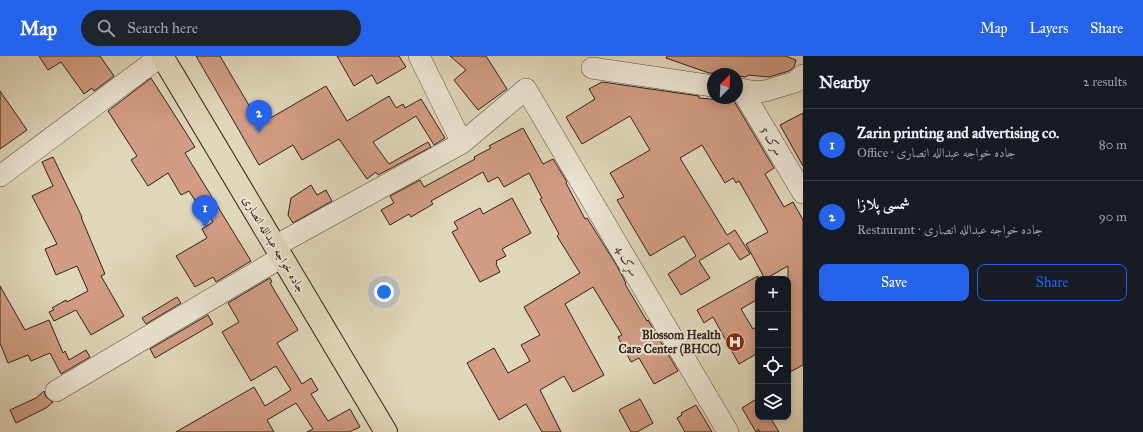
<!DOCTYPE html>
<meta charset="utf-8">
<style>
body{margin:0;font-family:"IM FELL Great Primer",Amiri,serif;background:#20242c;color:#f1f3f6}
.controls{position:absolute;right:12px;bottom:12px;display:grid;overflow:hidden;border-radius:8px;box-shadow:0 2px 10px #0003}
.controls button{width:36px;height:36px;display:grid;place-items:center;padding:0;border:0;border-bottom:1px solid #363941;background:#171b24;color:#f1f3f6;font:20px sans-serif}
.compass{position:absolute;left:707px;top:12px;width:36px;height:36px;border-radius:50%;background:#171b24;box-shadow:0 2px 10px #0003;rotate:24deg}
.you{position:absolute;left:384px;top:236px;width:14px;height:14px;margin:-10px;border:3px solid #fff;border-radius:50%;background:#1a73e8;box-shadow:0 0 0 6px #1a73e833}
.badge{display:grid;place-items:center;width:26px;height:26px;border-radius:50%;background:#2563eb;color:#fff;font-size:13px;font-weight:700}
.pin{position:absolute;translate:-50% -33px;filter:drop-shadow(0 1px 2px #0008)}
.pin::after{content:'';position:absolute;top:21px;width:14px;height:12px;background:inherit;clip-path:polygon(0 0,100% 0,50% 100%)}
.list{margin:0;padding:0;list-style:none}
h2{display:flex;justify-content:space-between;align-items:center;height:52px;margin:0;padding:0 16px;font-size:17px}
h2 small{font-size:13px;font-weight:400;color:#9ea1a6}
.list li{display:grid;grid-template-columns:26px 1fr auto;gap:12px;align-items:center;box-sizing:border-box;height:72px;padding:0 16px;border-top:1px solid #363941}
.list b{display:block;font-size:15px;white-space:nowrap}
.list p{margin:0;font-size:13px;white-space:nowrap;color:#9ea1a6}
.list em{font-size:13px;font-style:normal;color:#9ea1a6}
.actions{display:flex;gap:8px;padding:12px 16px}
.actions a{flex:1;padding:9px 0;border:1px solid #2563eb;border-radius:8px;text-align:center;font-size:14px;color:#2563eb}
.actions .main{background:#2563eb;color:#fff}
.icon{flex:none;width:22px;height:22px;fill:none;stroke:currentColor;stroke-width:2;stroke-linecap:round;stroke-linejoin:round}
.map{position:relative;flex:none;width:803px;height:376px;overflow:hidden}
header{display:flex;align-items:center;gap:24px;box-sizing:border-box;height:56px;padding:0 20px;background:#2563eb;color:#fff}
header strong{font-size:19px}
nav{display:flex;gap:22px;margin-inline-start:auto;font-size:14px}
.search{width:280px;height:36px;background:#20242c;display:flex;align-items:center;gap:10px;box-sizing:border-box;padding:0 14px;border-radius:22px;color:#9ea1a6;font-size:15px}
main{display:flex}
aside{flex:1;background:#171b24}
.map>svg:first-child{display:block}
.building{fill:#d19c83;stroke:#2f221c}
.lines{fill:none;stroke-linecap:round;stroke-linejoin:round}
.minor-casing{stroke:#5b4f43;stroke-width:22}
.major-casing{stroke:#2f221c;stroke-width:24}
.minor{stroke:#ebe4d2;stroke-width:21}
.major{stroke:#e0d6b9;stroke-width:22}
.labels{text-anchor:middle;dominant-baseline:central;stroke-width:4;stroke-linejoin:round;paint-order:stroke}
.street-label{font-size:12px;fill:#2f221c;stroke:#ebe4d2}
.poi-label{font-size:12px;font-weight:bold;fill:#2f221c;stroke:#ebe4d2;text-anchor:end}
</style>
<header>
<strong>Map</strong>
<div class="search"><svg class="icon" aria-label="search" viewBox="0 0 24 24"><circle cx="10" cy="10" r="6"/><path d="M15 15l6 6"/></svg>Search here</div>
<nav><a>Map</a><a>Layers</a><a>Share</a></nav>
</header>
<main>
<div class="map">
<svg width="803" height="376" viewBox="0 0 803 376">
<rect width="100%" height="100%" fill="#e0d6b9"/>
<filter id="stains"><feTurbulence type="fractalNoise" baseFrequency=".005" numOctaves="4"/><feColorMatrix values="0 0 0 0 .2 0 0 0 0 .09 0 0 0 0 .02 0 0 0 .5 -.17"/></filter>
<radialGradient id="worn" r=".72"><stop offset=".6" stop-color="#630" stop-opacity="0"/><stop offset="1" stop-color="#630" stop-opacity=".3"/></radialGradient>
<!-- building -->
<path class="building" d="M 39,0 L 100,0 L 114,20 L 94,35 L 92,32 L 84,38 L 61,6 L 48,14 Z
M 196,0 L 220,0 L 260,68 L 326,30 L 347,65 L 389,40 L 396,52 L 403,48 L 405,52 L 421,43 L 445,82 L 434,89 L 416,60 L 373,86 L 389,108 L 428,86 L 431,91 L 378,119 L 376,116 L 367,123 L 339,83 L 302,104 L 293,89 L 259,109 Z
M 337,0 L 399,0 L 406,11 L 377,28 L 372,19 L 354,30 Z
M 450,0 L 486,0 L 507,33 L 478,54 L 454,24 L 466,14 Z
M 667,0 L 785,0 L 796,4 L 794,11 L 789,15 L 769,21 L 748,19 L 746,21 L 737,20 L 737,18 L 709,17 L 666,2 Z
M 151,22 L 195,91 L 185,97 L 251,205 L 216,226 L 213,221 L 195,231 L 176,200 L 207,182 L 202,173 L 213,166 L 199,144 L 196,146 L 189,135 L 181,139 L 168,117 L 148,130 L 131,104 L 137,100 L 108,55 Z
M 602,26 L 699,40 L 699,42 L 734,45 L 774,112 L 765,118 L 784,151 L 793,146 L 803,164 L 803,309 L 788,317 L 788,210 L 765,223 L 746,188 L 768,176 L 739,125 L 736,127 L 733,122 L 725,127 L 702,89 L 680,102 L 727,179 L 735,174 L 750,198 L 740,204 L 729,187 L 699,205 L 710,222 L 681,239 L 668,218 L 696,200 L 684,180 L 650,200 L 617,144 L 624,141 L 610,117 L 650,94 L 630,60 L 582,88 L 566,61 L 595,43 L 589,33 Z
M 0,35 L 27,74 L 0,93 Z
M 803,57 L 803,110 L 780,69 Z
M 523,72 L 543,108 L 553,103 L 567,126 L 566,127 L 585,163 L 587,162 L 617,210 L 626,227 L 625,228 L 647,265 L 648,264 L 678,315 L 654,328 L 639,302 L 631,306 L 618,281 L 622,279 L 593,231 L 565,248 L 604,319 L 573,336 L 564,320 L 540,334 L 561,376 L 542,376 L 526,348 L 499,364 L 467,307 L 494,292 L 508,317 L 530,305 L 521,289 L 540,279 L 524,251 L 580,217 L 557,180 L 559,178 L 540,143 L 542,142 L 529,117 L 504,131 L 498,121 L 488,126 L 483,116 L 431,145 L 433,148 L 411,161 L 409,158 L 390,169 L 381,154 L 394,147 L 390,140 L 420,124 L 424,131 L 475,103 L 474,101 L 491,92 L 489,90 Z
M 53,101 L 82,161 L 81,161 L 105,218 L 101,220 L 124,260 L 91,279 L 76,254 L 54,265 L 49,256 L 54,254 L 52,252 L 66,244 L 67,246 L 88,235 L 77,210 L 56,219 L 45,193 L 57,188 L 32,140 L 53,130 L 42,106 Z
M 311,129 L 317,139 L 326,134 L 332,145 L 293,167 L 288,159 L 291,142 Z
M 512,142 L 531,177 L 502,193 L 506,200 L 496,205 L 497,207 L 496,208 L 500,216 L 480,226 L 452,176 L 458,173 L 454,166 L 480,152 L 483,158 Z
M 758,220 L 758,243 L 741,253 L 753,273 L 758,270 L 758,297 L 739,308 L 713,261 L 704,267 L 697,254 Z
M 270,222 L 272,226 L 270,227 L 298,274 L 277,287 L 302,328 L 311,322 L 318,334 L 311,338 L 328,365 L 350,353 L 360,371 L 349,376 L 307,376 L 313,373 L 296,347 L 267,364 L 274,376 L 176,376 L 254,331 L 265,350 L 291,334 L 276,310 L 251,325 L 222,276 L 239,266 L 228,247 Z
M 0,230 L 25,274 L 49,264 L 63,297 L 65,295 L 69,304 L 86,294 L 90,301 L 61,318 L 50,297 L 31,305 L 28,299 L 8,307 L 0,287 Z
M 177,241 L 181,247 L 146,268 L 142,262 Z
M 208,259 L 213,268 L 155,302 L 150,293 Z
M 44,335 L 46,341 L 53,346 L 46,352 L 16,367 L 10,354 L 36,342 Z
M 758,342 L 758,361 L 770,361 L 779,376 L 760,376 L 758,373 L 758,376 L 756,376 L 742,352 Z
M 640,343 L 653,367 L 637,376 L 631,376 L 619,354 Z
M 696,349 L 712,376 L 685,376 L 677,362 L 682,359 L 681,357 Z"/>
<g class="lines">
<!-- minor casing -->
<g class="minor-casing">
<path id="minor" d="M 419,0 L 462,87
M 592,12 L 713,30
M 737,33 L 757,36 L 765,35 L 795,26 L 803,19
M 741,33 L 803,137
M 0,120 L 161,0
M 275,190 L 462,87 L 526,33 L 728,376
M 56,335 L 282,201"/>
</g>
<!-- major casing -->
<g class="major-casing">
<path id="major" d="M 162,0 L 386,376"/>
</g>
<!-- minor -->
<use href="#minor" class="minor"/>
<!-- major -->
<use href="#major" class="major"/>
</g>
<!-- icons -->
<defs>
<g id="hospital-disc" transform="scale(1)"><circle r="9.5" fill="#8f2418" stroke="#ebe4d2"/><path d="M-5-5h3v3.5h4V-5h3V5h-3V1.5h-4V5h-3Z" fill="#fff"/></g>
</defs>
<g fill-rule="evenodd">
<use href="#hospital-disc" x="735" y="286"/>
</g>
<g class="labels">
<!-- street labels -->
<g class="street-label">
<text transform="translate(772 85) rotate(59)">سرک 5</text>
<text transform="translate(274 188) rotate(59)">جاده خواجه عبدالله انصاری</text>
<text transform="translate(627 205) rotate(60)">سړک 4</text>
</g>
<!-- poi labels -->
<g class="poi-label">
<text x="721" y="279">Blossom Health<tspan x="721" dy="14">Care Center (BHCC)</tspan></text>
</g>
</g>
<rect width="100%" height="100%" filter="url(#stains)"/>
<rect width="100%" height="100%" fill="url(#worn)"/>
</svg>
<div class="controls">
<button>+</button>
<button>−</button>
<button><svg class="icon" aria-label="locate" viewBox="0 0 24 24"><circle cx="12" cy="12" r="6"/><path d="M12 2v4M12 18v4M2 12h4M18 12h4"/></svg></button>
<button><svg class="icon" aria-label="layers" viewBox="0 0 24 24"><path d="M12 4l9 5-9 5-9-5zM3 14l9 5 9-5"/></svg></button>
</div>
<svg class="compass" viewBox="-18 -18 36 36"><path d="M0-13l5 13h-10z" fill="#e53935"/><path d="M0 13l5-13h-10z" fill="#9ea1a6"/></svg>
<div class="you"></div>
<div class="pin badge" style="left:205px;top:172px">1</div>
<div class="pin badge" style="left:259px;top:77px">2</div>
</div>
<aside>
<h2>Nearby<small>2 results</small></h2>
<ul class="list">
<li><span class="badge">1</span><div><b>Zarin printing and advertising co.</b><p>Office · جاده خواجه عبدالله انصاری</p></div><em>80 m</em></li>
<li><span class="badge">2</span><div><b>شمسی پلازا</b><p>Restaurant · جاده خواجه عبدالله انصاری</p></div><em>90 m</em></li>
</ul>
<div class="actions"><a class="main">Save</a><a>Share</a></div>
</aside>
</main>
